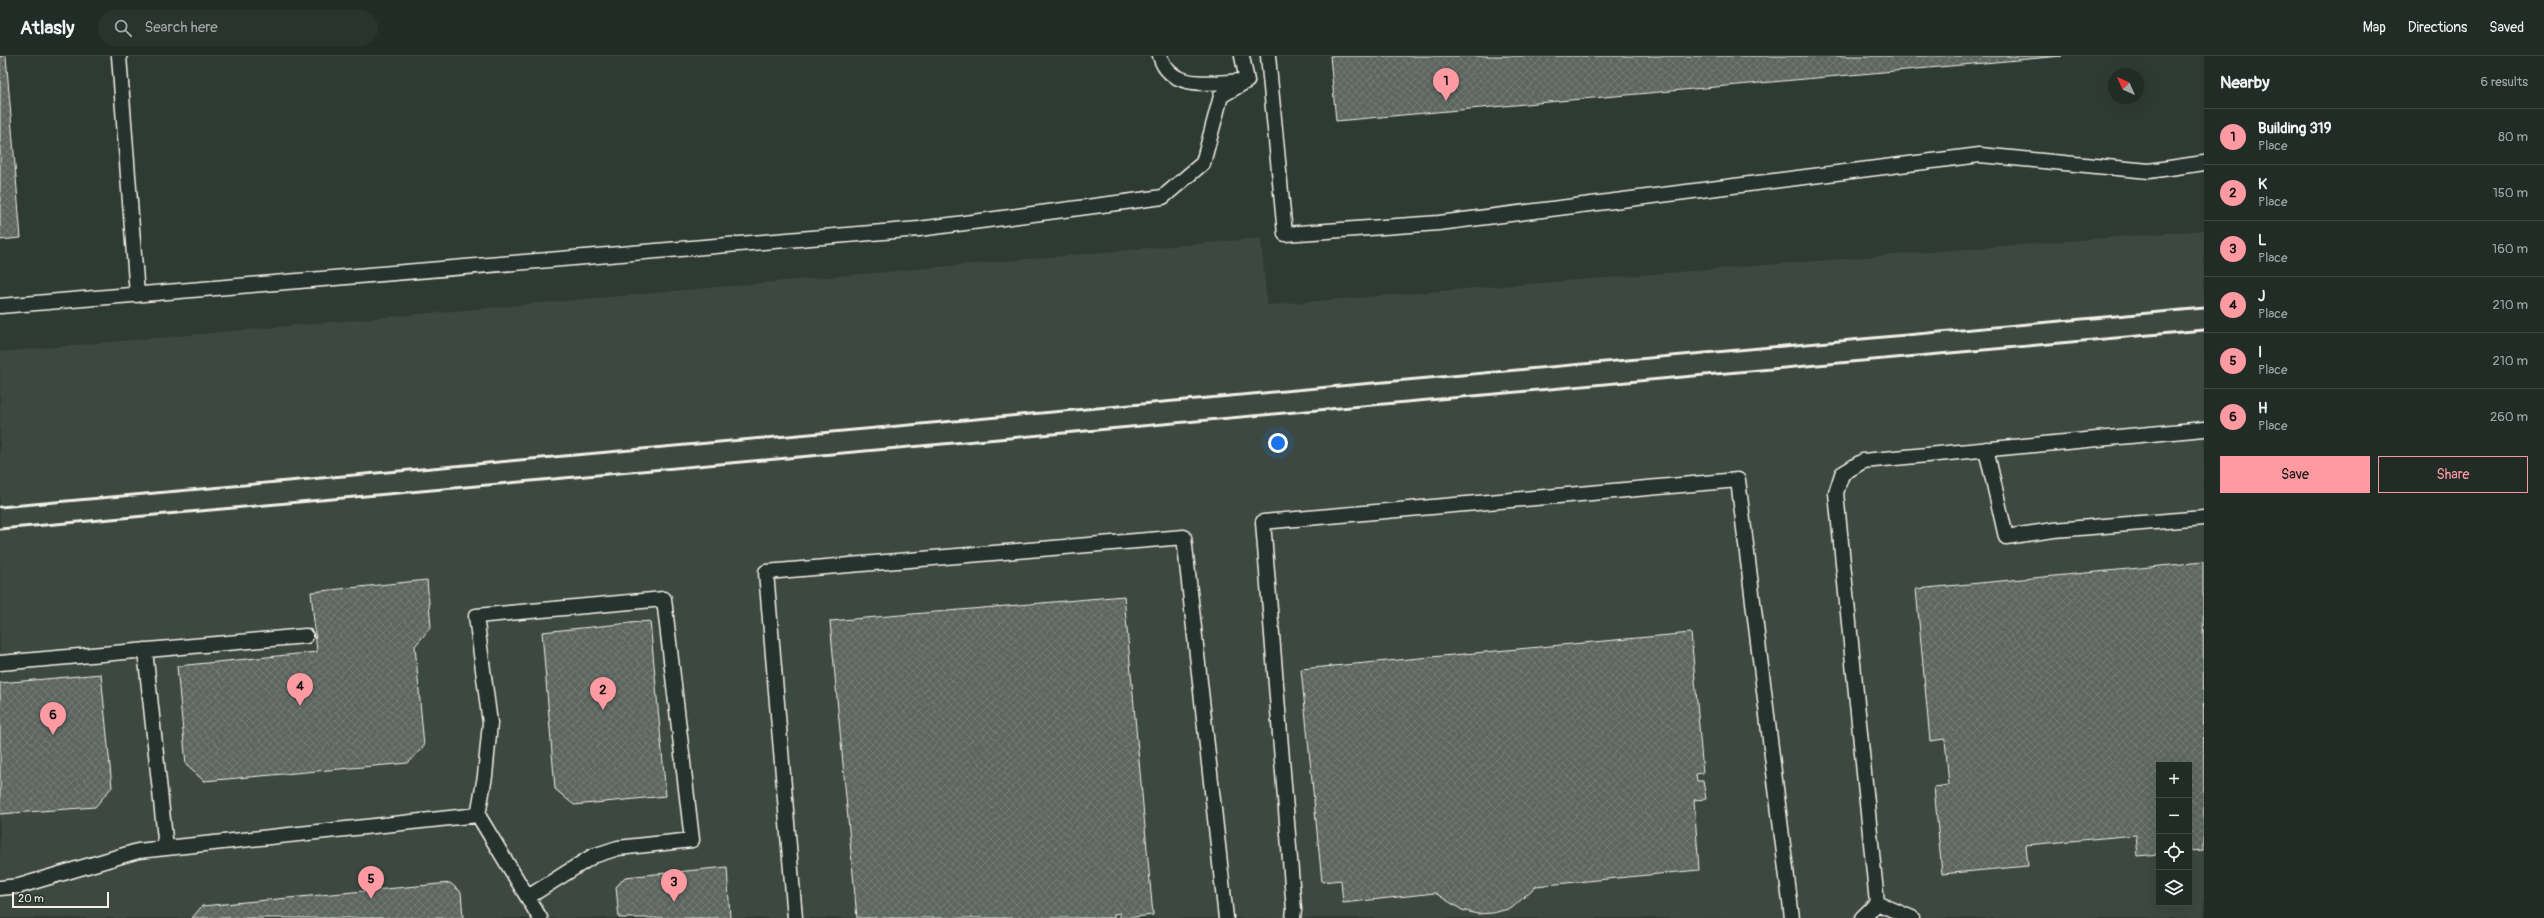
<!DOCTYPE html>
<meta charset="utf-8">
<style>
body{margin:0;font-family:Pangolin,sans-serif;background:#2a342f;color:#f1f3f6}
.controls{position:absolute;right:12px;bottom:12px;display:grid;overflow:hidden;border-radius:0px;box-shadow:0 4px 16px #0002}
.controls button{width:36px;height:36px;display:grid;place-items:center;padding:0;border:0;border-bottom:1px solid #3f4844;background:#222c27;color:#f1f3f6;font:20px sans-serif}
.compass{position:absolute;left:2108px;top:12px;width:36px;height:36px;border-radius:50%;background:#222c27;box-shadow:0 4px 16px #0002;rotate:315deg}
.scale{position:absolute;left:12px;bottom:10px;width:97px;box-sizing:border-box;padding-left:4px;border:2px solid #f4f1e8;border-top:0;font-size:11px;line-height:14px;white-space:nowrap;color:#f4f1e8;-webkit-text-stroke:3px #26332d;paint-order:stroke}
.you{position:absolute;left:1278px;top:387px;width:14px;height:14px;margin:-10px;border:3px solid #fff;border-radius:50%;background:#1a73e8;box-shadow:0 0 0 6px #1a73e833}
.badge{display:grid;place-items:center;width:26px;height:26px;border-radius:50%;background:#ff9aa2;color:#111;font-size:13px;font-weight:700}
.pin{position:absolute;translate:-50% -33px;filter:drop-shadow(0 1px 2px #0008)}
.pin::after{content:'';position:absolute;top:21px;width:14px;height:12px;background:inherit;clip-path:polygon(0 0,100% 0,50% 100%)}
.list{margin:0;padding:0;list-style:none}
h2{display:flex;justify-content:space-between;align-items:center;height:52px;margin:0;padding:0 16px;font-size:17px}
h2 small{font-size:13px;font-weight:400;color:#a2a7a7}
.list li{display:grid;grid-template-columns:26px 1fr auto;gap:12px;align-items:center;box-sizing:border-box;height:56px;padding:0 16px;border-top:1px solid #3f4844}
.list b{display:block;font-size:15px;white-space:nowrap}
.list p{margin:0;font-size:13px;white-space:nowrap;color:#a2a7a7}
.list em{font-size:13px;font-style:normal;color:#a2a7a7}
.actions{display:flex;gap:8px;padding:12px 16px}
.actions a{flex:1;padding:9px 0;border:1px solid #ff9aa2;border-radius:0px;text-align:center;font-size:14px;color:#ff9aa2}
.actions .main{background:#ff9aa2;color:#111}
.icon{flex:none;width:22px;height:22px;fill:none;stroke:currentColor;stroke-width:2;stroke-linecap:round;stroke-linejoin:round}
.map{position:relative;flex:none;width:2204px;height:862px;overflow:hidden}
header{display:flex;align-items:center;gap:24px;box-sizing:border-box;height:56px;padding:0 20px;background:#222c27;border-bottom:1px solid #3f4844}
header strong{font-size:19px}
nav{display:flex;gap:22px;margin-inline-start:auto;font-size:14px}
.search{width:280px;height:36px;background:#2a342f;display:flex;align-items:center;gap:10px;box-sizing:border-box;padding:0 14px;border-radius:22px;color:#a2a7a7;font-size:15px}
main{display:flex}
aside{flex:1;background:#222c27}
.map>svg:first-child{display:block}
.built{fill:#3c4841;fill-rule:evenodd}
.building{fill:url(#building-cross-hatch);stroke:#f4f1e8}
.lines{fill:none;stroke-linecap:round;stroke-linejoin:round}
.service-casing{stroke:#f4f1e8;stroke-width:17}
.service{stroke:#26332d;stroke-width:14}
.rail{stroke:#f4f1e8;stroke-width:3}
</style>
<header>
<strong>Atlasly</strong>
<div class="search"><svg class="icon" aria-label="search" viewBox="0 0 24 24"><circle cx="10" cy="10" r="6"/><path d="M15 15l6 6"/></svg>Search here</div>
<nav><a>Map</a><a>Directions</a><a>Saved</a></nav>
</header>
<main>
<div class="map">
<svg width="2204" height="862" viewBox="0 0 2204 862">
<defs>
<pattern id="building-cross-hatch" width="8" height="8" patternUnits="userSpaceOnUse"><rect width="8" height="8" fill="#5c655e"/><path d="M0 0l8 8M0 8l8-8" fill="none" stroke="#747c75"/></pattern>
</defs>
<rect width="100%" height="100%" fill="#2e3b34"/>
<filter id="ink" filterUnits="userSpaceOnUse"><feTurbulence type="fractalNoise" baseFrequency=".025" numOctaves="2"/><feDisplacementMap in="SourceGraphic" scale="8" xChannelSelector="R" yChannelSelector="G"/><feConvolveMatrix kernelMatrix="1 2 1 2 8 2 1 2 1" color-interpolation-filters="sRGB"/></filter>
<g filter="url(#ink)">
<!-- built -->
<path class="built" d="M 2204,174 L 2204,862 L 0,862 L 0,296 L 1261,182 L 1267,249 ZM 2159,709 L 2189,709 L 2189,847 L 2159,847 Z"/>
<!-- building -->
<path class="building" d="M 0,0 L 6,0 L 21,182 L 0,184 Z
M 1330,0 L 2062,0 L 1336,65 Z
M 2203,506 L 2204,794 L 2189,795 L 2189,709 L 2159,709 L 2159,798 L 2138,800 L 2136,779 L 2026,789 L 2028,810 L 1942,818 L 1934,731 L 1949,729 L 1945,683 L 1930,685 L 1916,533 Z
M 427,524 L 431,571 L 415,590 L 424,690 L 408,707 L 204,725 L 186,709 L 177,610 L 317,596 L 311,536 Z
M 1124,540 L 1153,859 L 1124,862 L 1120,862 L 1120,857 L 1114,858 L 1114,862 L 857,862 L 830,565 Z
M 650,565 L 666,740 L 574,749 L 555,733 L 542,576 Z
M 1691,577 L 1703,717 L 1696,718 L 1697,725 L 1703,725 L 1706,743 L 1694,744 L 1699,814 L 1536,830 L 1512,852 L 1493,857 L 1477,858 L 1462,854 L 1435,837 L 1343,847 L 1341,824 L 1322,826 L 1301,613 Z
M 101,618 L 112,731 L 95,751 L 0,758 L 0,627 Z
M 727,811 L 730,862 L 619,862 L 616,831 L 625,821 Z
M 450,827 L 461,836 L 463,862 L 192,862 L 202,850 Z"/>
<g class="lines">
<!-- service casing -->
<g class="service-casing">
<path id="service" d="M 119,0 L 137,239
M 1160,0 C 1170,36 1215,26 1244,25
M 1268,0 L 1285,178 L 1439,167 L 1980,99 L 2149,115 L 2204,107
M 0,250 L 919,173 L 1163,141 L 1203,107 L 1221,40 L 1247,25 L 1242,0
M 1986,393 L 2006,481 L 2054,474 L 2204,462
M 145,594 L 166,792
M 0,607 L 306,580
M 0,832 L 19,830 L 138,795 L 478,759
M 528,841 L 593,800 L 618,792 L 692,784 L 664,543 L 476,560 L 490,667 L 485,720 L 478,759 L 540,862
M 1877,847 L 1912,862
M 795,862 L 766,516 L 1184,481 L 1226,862
M 1293,862 L 1294,854 L 1263,466 L 1738,424 L 1792,862
M 1862,862 L 1877,847 L 1836,437 L 1842,418 L 1863,405 L 2204,373"/>
</g>
<!-- service -->
<use href="#service" class="service"/>
<!-- rail -->
<path class="rail" d="M 0,451 L 2204,252
M 0,473 L 2204,274"/>
</g>
</g>
</svg>
<div class="controls">
<button>+</button>
<button>−</button>
<button><svg class="icon" aria-label="locate" viewBox="0 0 24 24"><circle cx="12" cy="12" r="6"/><path d="M12 2v4M12 18v4M2 12h4M18 12h4"/></svg></button>
<button><svg class="icon" aria-label="layers" viewBox="0 0 24 24"><path d="M12 4l9 5-9 5-9-5zM3 14l9 5 9-5"/></svg></button>
</div>
<svg class="compass" viewBox="-18 -18 36 36"><path d="M0-13l5 13h-10z" fill="#e53935"/><path d="M0 13l5-13h-10z" fill="#a2a7a7"/></svg>
<div class="scale">20 m</div>
<div class="you"></div>
<div class="pin badge" style="left:1446px;top:45px">1</div>
<div class="pin badge" style="left:603px;top:654px">2</div>
<div class="pin badge" style="left:674px;top:846px">3</div>
<div class="pin badge" style="left:300px;top:650px">4</div>
<div class="pin badge" style="left:371px;top:843px">5</div>
<div class="pin badge" style="left:53px;top:679px">6</div>
</div>
<aside>
<h2>Nearby<small>6 results</small></h2>
<ul class="list">
<li><span class="badge">1</span><div><b>Building 319</b><p>Place</p></div><em>80 m</em></li>
<li><span class="badge">2</span><div><b>K</b><p>Place</p></div><em>150 m</em></li>
<li><span class="badge">3</span><div><b>L</b><p>Place</p></div><em>160 m</em></li>
<li><span class="badge">4</span><div><b>J</b><p>Place</p></div><em>210 m</em></li>
<li><span class="badge">5</span><div><b>I</b><p>Place</p></div><em>210 m</em></li>
<li><span class="badge">6</span><div><b>H</b><p>Place</p></div><em>260 m</em></li>
</ul>
<div class="actions"><a class="main">Save</a><a>Share</a></div>
</aside>
</main>
